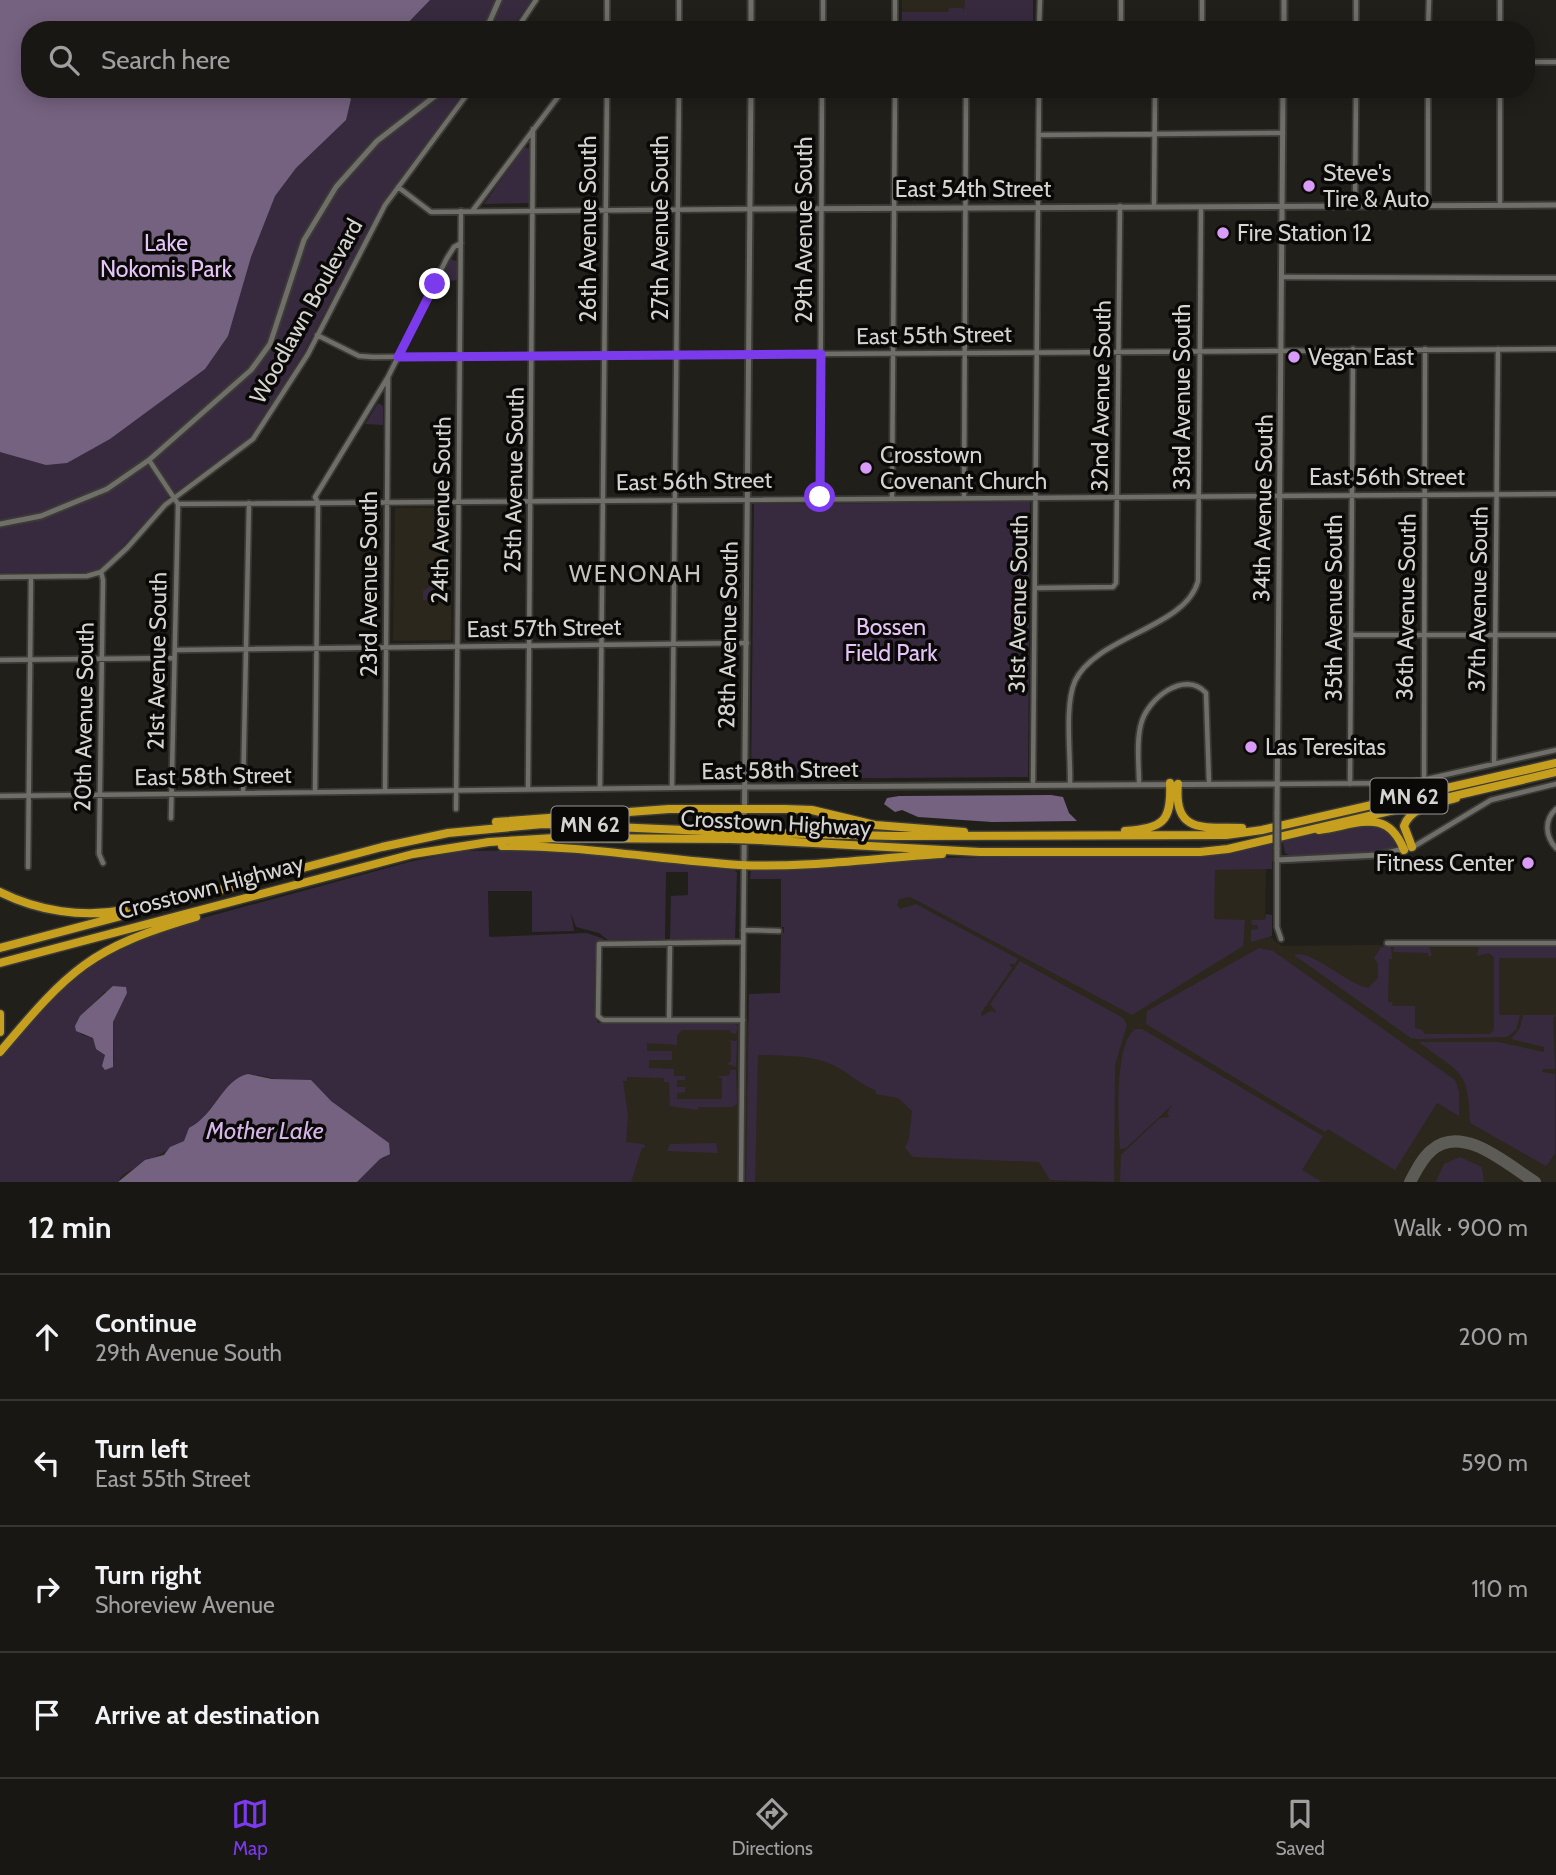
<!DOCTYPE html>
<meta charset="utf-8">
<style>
body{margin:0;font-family:Cabin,sans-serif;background:#262422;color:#f1f3f6}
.stop{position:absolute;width:21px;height:21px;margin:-16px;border:5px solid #7c3aed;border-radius:50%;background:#fff}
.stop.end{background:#7c3aed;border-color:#fff;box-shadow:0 2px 7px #0008}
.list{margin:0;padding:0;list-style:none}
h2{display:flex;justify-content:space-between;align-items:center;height:91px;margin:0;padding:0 28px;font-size:30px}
h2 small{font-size:23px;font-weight:400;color:#9f9fa0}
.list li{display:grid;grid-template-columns:46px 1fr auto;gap:21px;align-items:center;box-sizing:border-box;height:126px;padding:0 28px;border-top:2px solid #373634}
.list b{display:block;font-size:26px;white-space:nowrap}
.list p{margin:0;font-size:23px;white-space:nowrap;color:#9f9fa0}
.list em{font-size:23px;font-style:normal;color:#9f9fa0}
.icon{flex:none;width:38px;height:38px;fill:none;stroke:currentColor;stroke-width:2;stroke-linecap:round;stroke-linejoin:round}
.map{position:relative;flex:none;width:1556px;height:1182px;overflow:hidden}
.search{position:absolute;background:#191714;box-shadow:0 4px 18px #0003;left:21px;right:21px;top:21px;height:77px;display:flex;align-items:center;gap:18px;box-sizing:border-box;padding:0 24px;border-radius:28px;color:#9f9fa0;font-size:26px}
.sheet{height:595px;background:#191714}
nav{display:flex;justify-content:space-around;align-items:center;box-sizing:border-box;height:98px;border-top:2px solid #373634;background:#191714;font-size:19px;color:#9f9fa0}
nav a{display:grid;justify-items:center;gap:4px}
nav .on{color:#7c3aed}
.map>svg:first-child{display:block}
.built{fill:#2b271d}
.green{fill:#372a3e;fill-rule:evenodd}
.water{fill:#756280}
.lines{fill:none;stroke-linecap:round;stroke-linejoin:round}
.taxiway{stroke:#5c5b56;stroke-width:12}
.minor-casing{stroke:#3b3a36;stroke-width:8}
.tertiary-casing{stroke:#3b3a36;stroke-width:9}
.motorway-casing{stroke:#3b3a36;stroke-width:11}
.minor{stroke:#706e68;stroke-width:4.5}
.tertiary{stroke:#706e68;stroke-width:5}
.motorway{stroke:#c69f1e;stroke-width:8}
.tertiary-bridge-casing{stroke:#3b3a36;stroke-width:9;stroke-linecap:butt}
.motorway-bridge-casing{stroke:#3b3a36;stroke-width:11;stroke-linecap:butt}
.tertiary-bridge{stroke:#706e68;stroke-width:5}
.motorway-bridge{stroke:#c69f1e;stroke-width:8}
.route{stroke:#7c3aed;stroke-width:9}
.poi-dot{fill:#d89bf8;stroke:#0a0907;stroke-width:2.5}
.labels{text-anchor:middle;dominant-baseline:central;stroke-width:7;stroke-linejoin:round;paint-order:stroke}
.shield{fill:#0a0907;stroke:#989794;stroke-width:2}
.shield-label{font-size:21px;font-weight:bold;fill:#d5d4d1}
.poi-label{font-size:23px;fill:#d5d4d1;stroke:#0a0907;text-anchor:start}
.street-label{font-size:23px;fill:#d5d4d1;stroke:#0a0907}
.park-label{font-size:23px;fill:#e6c4f9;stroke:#0a0907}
.neighbourhood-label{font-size:24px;letter-spacing:2px;fill:#c5c3bd;stroke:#0a0907}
.water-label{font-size:24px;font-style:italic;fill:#d6b5e9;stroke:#0a0907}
</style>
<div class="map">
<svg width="1556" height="1182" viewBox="0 0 1556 1182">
<rect width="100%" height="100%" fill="#211f1a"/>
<!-- built -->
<path class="built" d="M 902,0 L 965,0 L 965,12 L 902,12 Z
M 395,508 L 452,508 L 451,640 L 393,641 Z
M 1266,869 L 1265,933 L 1282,946 L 1556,943 L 1556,1182 L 0,1182 L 82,998 L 346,932 L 592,940 L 593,1023 L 796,1021 L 796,881 L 1036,872 Z"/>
<!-- green -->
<path class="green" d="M 0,0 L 532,0 L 510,30 L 30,30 L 30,89 L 466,89 L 382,203 L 303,354 L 250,437 L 166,499 L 108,562 L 94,572 L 0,573 Z
M 965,0 L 1033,0 L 1033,30 L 901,30 L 902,12 L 948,12 L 949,8 L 963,8 L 964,12 Z
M 524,147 L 530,149 L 530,203 L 484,204 Z
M 450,259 L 457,261 L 457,280 L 441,282 Z
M 378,403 L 383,406 L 383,425 L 365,424 Z
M 1030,502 L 1028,777 L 751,779 L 754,504 Z
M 431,586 L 446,586 L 446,600 L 423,600 L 423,591 Z
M 1368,825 L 1390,828 L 1397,843 L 1395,846 L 1379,851 L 1290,856 L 1285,853 L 1283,843 L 1272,844 L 1272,869 L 1215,870 L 1214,919 L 1245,920 L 1243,946 L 1132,1015 L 922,903 L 910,897 L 899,899 L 897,905 L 900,909 L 916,904 L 1018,959 L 1015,964 L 1009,964 L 1012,968 L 981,1013 L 982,1016 L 991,1011 L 997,1013 L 990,1004 L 1020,961 L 1123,1018 L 1127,1025 L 1115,1065 L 1114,1182 L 1050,1180 L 1039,1162 L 913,1157 L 905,1148 L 909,1139 L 912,1111 L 898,1098 L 876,1094 L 875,1090 C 859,1084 848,1072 833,1065 C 810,1054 783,1056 758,1055 L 755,1182 L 746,1182 L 749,994 L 780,993 L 781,933 L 784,933 L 784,927 L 781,927 L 781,879 L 750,879 L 751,869 L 928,858 L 1188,855 Z
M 557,850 L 732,866 L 737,873 L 735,939 L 670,939 L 671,896 L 688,895 L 688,872 L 666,872 L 665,939 L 608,940 L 599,933 L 576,927 L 571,913 L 574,931 L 532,932 L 532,891 L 488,891 L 489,937 L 587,933 L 604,939 L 595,949 L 594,1016 L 598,1023 L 734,1023 L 738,1026 L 736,1034 L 731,1033 L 730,1030 L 682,1030 L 677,1035 L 677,1045 L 647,1043 L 647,1051 L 672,1051 L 672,1060 L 649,1060 L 649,1068 L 674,1069 L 674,1076 L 685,1076 L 685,1080 L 677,1080 L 677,1087 L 685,1087 L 685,1092 L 677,1093 L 677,1099 L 722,1099 L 722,1078 L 714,1077 L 730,1075 L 730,1070 L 736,1070 L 737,1104 L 733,1107 L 698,1107 L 698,1110 L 670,1106 L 669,1082 L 664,1082 L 664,1078 L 627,1077 L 627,1081 L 623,1081 L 628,1116 L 626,1142 L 643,1144 L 646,1147 L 642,1148 L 631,1182 L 357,1182 L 380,1159 L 385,1158 L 389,1143 C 345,1110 314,1085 258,1075 L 220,1097 L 184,1141 L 122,1175 L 118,1182 L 0,1182 L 0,1055 L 53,992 L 94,958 L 159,930 L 409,862 L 460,851 ZM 104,992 L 127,993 L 113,1022 L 114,1061 L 96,1049 L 93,1038 L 81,1035 L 77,1021 Z
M 1266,914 L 1272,915 L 1272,936 L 1251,942 L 1251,930 L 1258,929 L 1258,925 L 1252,925 L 1251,920 L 1265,920 Z
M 1429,946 L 1432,955 L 1429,957 L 1428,953 L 1393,952 L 1394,947 Z
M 1381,947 L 1391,947 L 1392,959 L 1389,959 L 1388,1002 L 1392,1002 L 1393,1006 L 1415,1006 L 1415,1028 L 1423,1030 L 1424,1034 L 1490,1034 L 1494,1030 L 1494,957 L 1489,953 L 1477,956 L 1479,946 L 1556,947 L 1556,958 L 1499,958 L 1499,1015 L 1520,1015 L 1516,1030 L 1507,1037 L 1418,1039 L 1411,1038 L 1294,955 C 1311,949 1347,984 1368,988 L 1378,978 L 1378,964 L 1374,958 Z
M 1259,948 L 1273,951 L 1455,1080 L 1459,1091 L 1459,1116 L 1437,1103 L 1395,1170 L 1328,1129 L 1325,1132 L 1146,1024 L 1147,1011 Z
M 1523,1015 L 1556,1015 L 1553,1018 L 1555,1069 L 1543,1069 L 1542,1072 L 1555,1074 L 1555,1154 L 1546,1166 L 1470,1123 C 1469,1067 1459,1074 1419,1042 L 1498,1042 L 1544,1052 L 1544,1047 L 1511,1039 L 1520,1028 Z
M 1135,1029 L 1142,1029 L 1323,1136 L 1302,1170 L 1322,1182 L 1120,1182 L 1121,1155 L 1160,1118 L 1169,1117 L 1167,1113 L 1172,1105 L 1126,1148 L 1120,1149 C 1118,1123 1114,1045 1135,1029 Z
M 727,1040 L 737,1041 L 736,1067 L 727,1064 L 731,1061 L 731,1042 Z
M 716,1143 L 718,1153 L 667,1151 L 670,1144 Z
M 1460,1157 L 1482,1167 L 1484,1182 L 1436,1182 L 1444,1164 Z"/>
<!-- water -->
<path class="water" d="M 0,0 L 430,0 L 401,30 L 30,30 L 30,89 L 341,89 L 351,99 L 346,120 L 296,168 L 275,196 L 251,257 L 228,336 L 205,369 L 110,439 L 67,463 L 46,465 L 0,452 Z
M 1051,795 L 1063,797 L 1069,813 L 1077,821 L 992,822 L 918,817 L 902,810 L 895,812 L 884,804 L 887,798 L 899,796 Z
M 113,986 L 126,987 L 127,993 L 113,1022 L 113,1067 L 105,1070 L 102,1066 L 105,1055 L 96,1049 L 93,1038 L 76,1031 L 75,1026 L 80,1016 Z
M 248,1074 L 272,1079 L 311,1080 L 331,1101 L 389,1143 L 390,1154 L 380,1159 L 357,1182 L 118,1182 L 145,1160 L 164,1155 L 170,1147 L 184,1141 L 189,1128 C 215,1115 223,1079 248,1074 Z"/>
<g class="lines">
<!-- taxiway -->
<path class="taxiway" d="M 1410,1182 C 1416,1171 1422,1158 1432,1150 C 1463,1123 1509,1166 1535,1182"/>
<!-- minor casing -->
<g class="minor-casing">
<path id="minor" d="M 489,22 L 501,30
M 516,30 L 536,0
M 607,30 L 607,0
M 679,30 L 679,0
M 823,30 L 823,0
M 895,30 L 895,0
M 1039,30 L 1040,0
M 1121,30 L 1121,0
M 1202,30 L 1202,0
M 1356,30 L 1356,0
M 1428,30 L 1429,0
M 1500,30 L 1500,0
M 1526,62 L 1556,62
M 1039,135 L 1283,133
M 398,187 L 431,212 L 750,209
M 1154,205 L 1155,89
M 1355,205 L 1356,89
M 1428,205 L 1428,89
M 1500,205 L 1500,89
M 473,210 L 564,89
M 1282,277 L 1556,278
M 317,335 L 359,356 L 373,357 L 1556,349
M 149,460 L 178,504 L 171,818
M 820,497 L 822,89
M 892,497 L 895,89
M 964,497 L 966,89
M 178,504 L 1556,494
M 101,572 L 103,580 L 99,854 L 103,863
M 0,577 L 87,576 L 101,572 L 127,548 L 165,505 L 253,439 L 308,354 L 385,205 L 471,89
M 1035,588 L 1113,587 L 1116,583 L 1120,206
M 1351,635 L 1556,635
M 175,650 L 747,643
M 0,660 L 174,658
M 1494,764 L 1498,349
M 1424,781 L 1425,349
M 1033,784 L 1039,89
M 1070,784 C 1071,756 1064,706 1075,681 C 1096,636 1186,628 1198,581 L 1201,207
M 1139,784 C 1139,764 1136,742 1141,724 C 1147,699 1185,669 1206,693 L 1209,783
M 1278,784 L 1409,783 L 1556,750
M 1350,784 L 1353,349
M 600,788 L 607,89
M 672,788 L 679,89
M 528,789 L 533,129
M 385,791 L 388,378
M 315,792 L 318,503 L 315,497 L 388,377 L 447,258 L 454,247 L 461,243
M 243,793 L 249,503
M 0,796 L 744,787
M 456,809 L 461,211
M 1556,809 C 1544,820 1545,836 1556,848
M 1413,847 L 1491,800 L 1556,784
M 1277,860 L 1277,927 L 1281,939
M 28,867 L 31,577
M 743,930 L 779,931
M 1387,943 L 1556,943
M 669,1020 L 670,943
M 743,1020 L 603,1020 L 598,1016 L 599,944 L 743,942
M 741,1182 L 744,866"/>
</g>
<!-- tertiary casing -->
<g class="tertiary-casing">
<path id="tertiary" d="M 486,30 L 499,0
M 751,30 L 751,0
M 1284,30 L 1284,0
M 750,209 L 1556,205
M 0,524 L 41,516 L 107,489 L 149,460 L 251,370 L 270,344 L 304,240 L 336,187 L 377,141 L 444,89
M 744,787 L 1278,784
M 1277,813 L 1283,89
M 1277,848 L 1277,860 L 1378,855 L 1412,847
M 744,865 L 751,89"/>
</g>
<!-- motorway casing -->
<g class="motorway-casing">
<path id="motorway" d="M 1178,784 C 1173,834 1204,827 1242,828
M 496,822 L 669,809 L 785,809 L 812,810 L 875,825 L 964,832
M 1319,830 C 1357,825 1387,806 1404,850
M 1125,831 C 1162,828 1172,823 1170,783
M 759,833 L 894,836 L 1226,835 L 1262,830 L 1556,763
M 759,840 L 980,852 L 1200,852 L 1228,849 L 1556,772
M 502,846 C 580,845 661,860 740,865 C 808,868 875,858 942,854
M 1412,847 L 1404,826 C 1411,806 1437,804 1456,798
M 0,892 C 38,911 83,918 124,910
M 0,948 L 382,847 L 448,833 L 543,824 L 731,832
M 0,963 L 413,854 L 489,842 L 555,838 L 731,839
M 0,1014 L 0,1032
M 0,1052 C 70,969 90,948 196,917"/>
</g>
<!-- minor -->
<use href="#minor" class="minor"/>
<!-- tertiary -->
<use href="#tertiary" class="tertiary"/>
<!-- motorway -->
<use href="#motorway" class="motorway"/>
<!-- tertiary-bridge casing -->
<g class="tertiary-bridge-casing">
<path id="tertiary-bridge" d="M 1277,848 L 1277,813"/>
</g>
<!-- motorway-bridge casing -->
<g class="motorway-bridge-casing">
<path id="motorway-bridge" d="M 731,832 L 759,833
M 731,839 L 759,840"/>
</g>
<!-- tertiary-bridge -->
<use href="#tertiary-bridge" class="tertiary-bridge"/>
<!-- motorway-bridge -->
<use href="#motorway-bridge" class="motorway-bridge"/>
</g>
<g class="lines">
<!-- route -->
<path class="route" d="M 435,284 L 398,357 L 821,354 L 820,497"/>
</g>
<!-- markers -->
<g class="poi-dot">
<circle cx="1309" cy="186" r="7"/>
<circle cx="1223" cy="233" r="7"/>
<circle cx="1294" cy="357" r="7"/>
<circle cx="866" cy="468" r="7"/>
<circle cx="1251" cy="747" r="7"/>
<circle cx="1528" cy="863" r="7"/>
</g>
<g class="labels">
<!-- shield labels -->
<g class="shield">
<rect x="1370.5" y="778.5" width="77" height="35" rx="5"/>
<rect x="551.5" y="806.5" width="77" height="35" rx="5"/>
</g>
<g class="shield-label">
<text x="1409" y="796">MN 62</text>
<text x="590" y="824">MN 62</text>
</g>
<!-- poi labels -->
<g class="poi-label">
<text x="1323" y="173">Steve's<tspan x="1323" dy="26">Tire &amp; Auto</tspan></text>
<text x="1237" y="233">Fire Station 12</text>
<text x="1308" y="357">Vegan East</text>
<text x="880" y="455">Crosstown<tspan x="880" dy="26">Covenant Church</tspan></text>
<text x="1265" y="747">Las Teresitas</text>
<text x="1514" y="863" text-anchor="end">Fitness Center</text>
</g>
<!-- street labels -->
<g class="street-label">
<text x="973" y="189">East 54th Street</text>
<text transform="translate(660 228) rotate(-90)">27th Avenue South</text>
<text transform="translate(588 229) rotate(-90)">26th Avenue South</text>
<text transform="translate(804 230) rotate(-90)">29th Avenue South</text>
<text transform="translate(306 311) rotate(-61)">Woodlawn Boulevard</text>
<text transform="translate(934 335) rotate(-1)">East 55th Street</text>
<text transform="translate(1101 396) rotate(-89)">32nd Avenue South</text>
<text transform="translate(1182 397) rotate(-90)">33rd Avenue South</text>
<text x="1387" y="477">East 56th Street</text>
<text transform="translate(514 480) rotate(-89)">25th Avenue South</text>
<text transform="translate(694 481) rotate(-1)">East 56th Street</text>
<text transform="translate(1263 508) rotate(-89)">34th Avenue South</text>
<text transform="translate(441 510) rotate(-89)">24th Avenue South</text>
<text transform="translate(369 584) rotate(-90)">23rd Avenue South</text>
<text transform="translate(1478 599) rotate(-89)">37th Avenue South</text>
<text transform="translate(1018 604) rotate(-89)">31st Avenue South</text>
<text transform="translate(1406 607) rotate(-89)">36th Avenue South</text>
<text transform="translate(1334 608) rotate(-90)">35th Avenue South</text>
<text transform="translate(544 628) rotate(-1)">East 57th Street</text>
<text transform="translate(728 635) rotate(-89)">28th Avenue South</text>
<text transform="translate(157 661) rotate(-89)">21st Avenue South</text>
<text transform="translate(84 717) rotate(-89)">20th Avenue South</text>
<text transform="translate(780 770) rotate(-1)">East 58th Street</text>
<text transform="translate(213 776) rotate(-1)">East 58th Street</text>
<text transform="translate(776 823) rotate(3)">Crosstown Highway</text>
<text transform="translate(211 887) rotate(-15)">Crosstown Highway</text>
</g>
<!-- park labels -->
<g class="park-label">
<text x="166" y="243">Lake<tspan x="166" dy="26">Nokomis Park</tspan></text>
<text x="891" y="627">Bossen<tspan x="891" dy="26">Field Park</tspan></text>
</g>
<!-- neighbourhood labels -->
<g class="neighbourhood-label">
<text x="636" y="573">WENONAH</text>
</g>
<!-- water labels -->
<g class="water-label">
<text x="265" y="1130">Mother Lake</text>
</g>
</g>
</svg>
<div class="stop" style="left:820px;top:497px"></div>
<div class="stop end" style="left:435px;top:284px"></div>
<div class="search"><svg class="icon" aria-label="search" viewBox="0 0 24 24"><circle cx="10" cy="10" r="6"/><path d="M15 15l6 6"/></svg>Search here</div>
</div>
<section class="sheet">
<h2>12 min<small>Walk · 900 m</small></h2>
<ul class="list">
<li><svg class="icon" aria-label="ahead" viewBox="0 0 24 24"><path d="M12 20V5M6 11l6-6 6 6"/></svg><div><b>Continue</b><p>29th Avenue South</p></div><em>200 m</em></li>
<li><svg class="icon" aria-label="left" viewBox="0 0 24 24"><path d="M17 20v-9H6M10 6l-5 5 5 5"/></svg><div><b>Turn left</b><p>East 55th Street</p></div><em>590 m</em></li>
<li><svg class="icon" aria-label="right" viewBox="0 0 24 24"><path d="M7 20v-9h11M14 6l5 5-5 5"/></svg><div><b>Turn right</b><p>Shoreview Avenue</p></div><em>110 m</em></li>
<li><svg class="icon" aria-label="arrive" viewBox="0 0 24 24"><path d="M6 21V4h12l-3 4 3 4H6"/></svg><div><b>Arrive at destination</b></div></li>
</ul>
</section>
<nav>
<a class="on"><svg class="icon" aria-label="map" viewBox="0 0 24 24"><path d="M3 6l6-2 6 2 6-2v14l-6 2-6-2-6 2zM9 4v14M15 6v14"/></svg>Map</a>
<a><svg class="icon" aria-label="directions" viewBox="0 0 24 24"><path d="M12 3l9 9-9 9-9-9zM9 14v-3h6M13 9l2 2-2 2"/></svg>Directions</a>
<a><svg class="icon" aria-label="saved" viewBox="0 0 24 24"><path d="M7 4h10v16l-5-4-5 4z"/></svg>Saved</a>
</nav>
